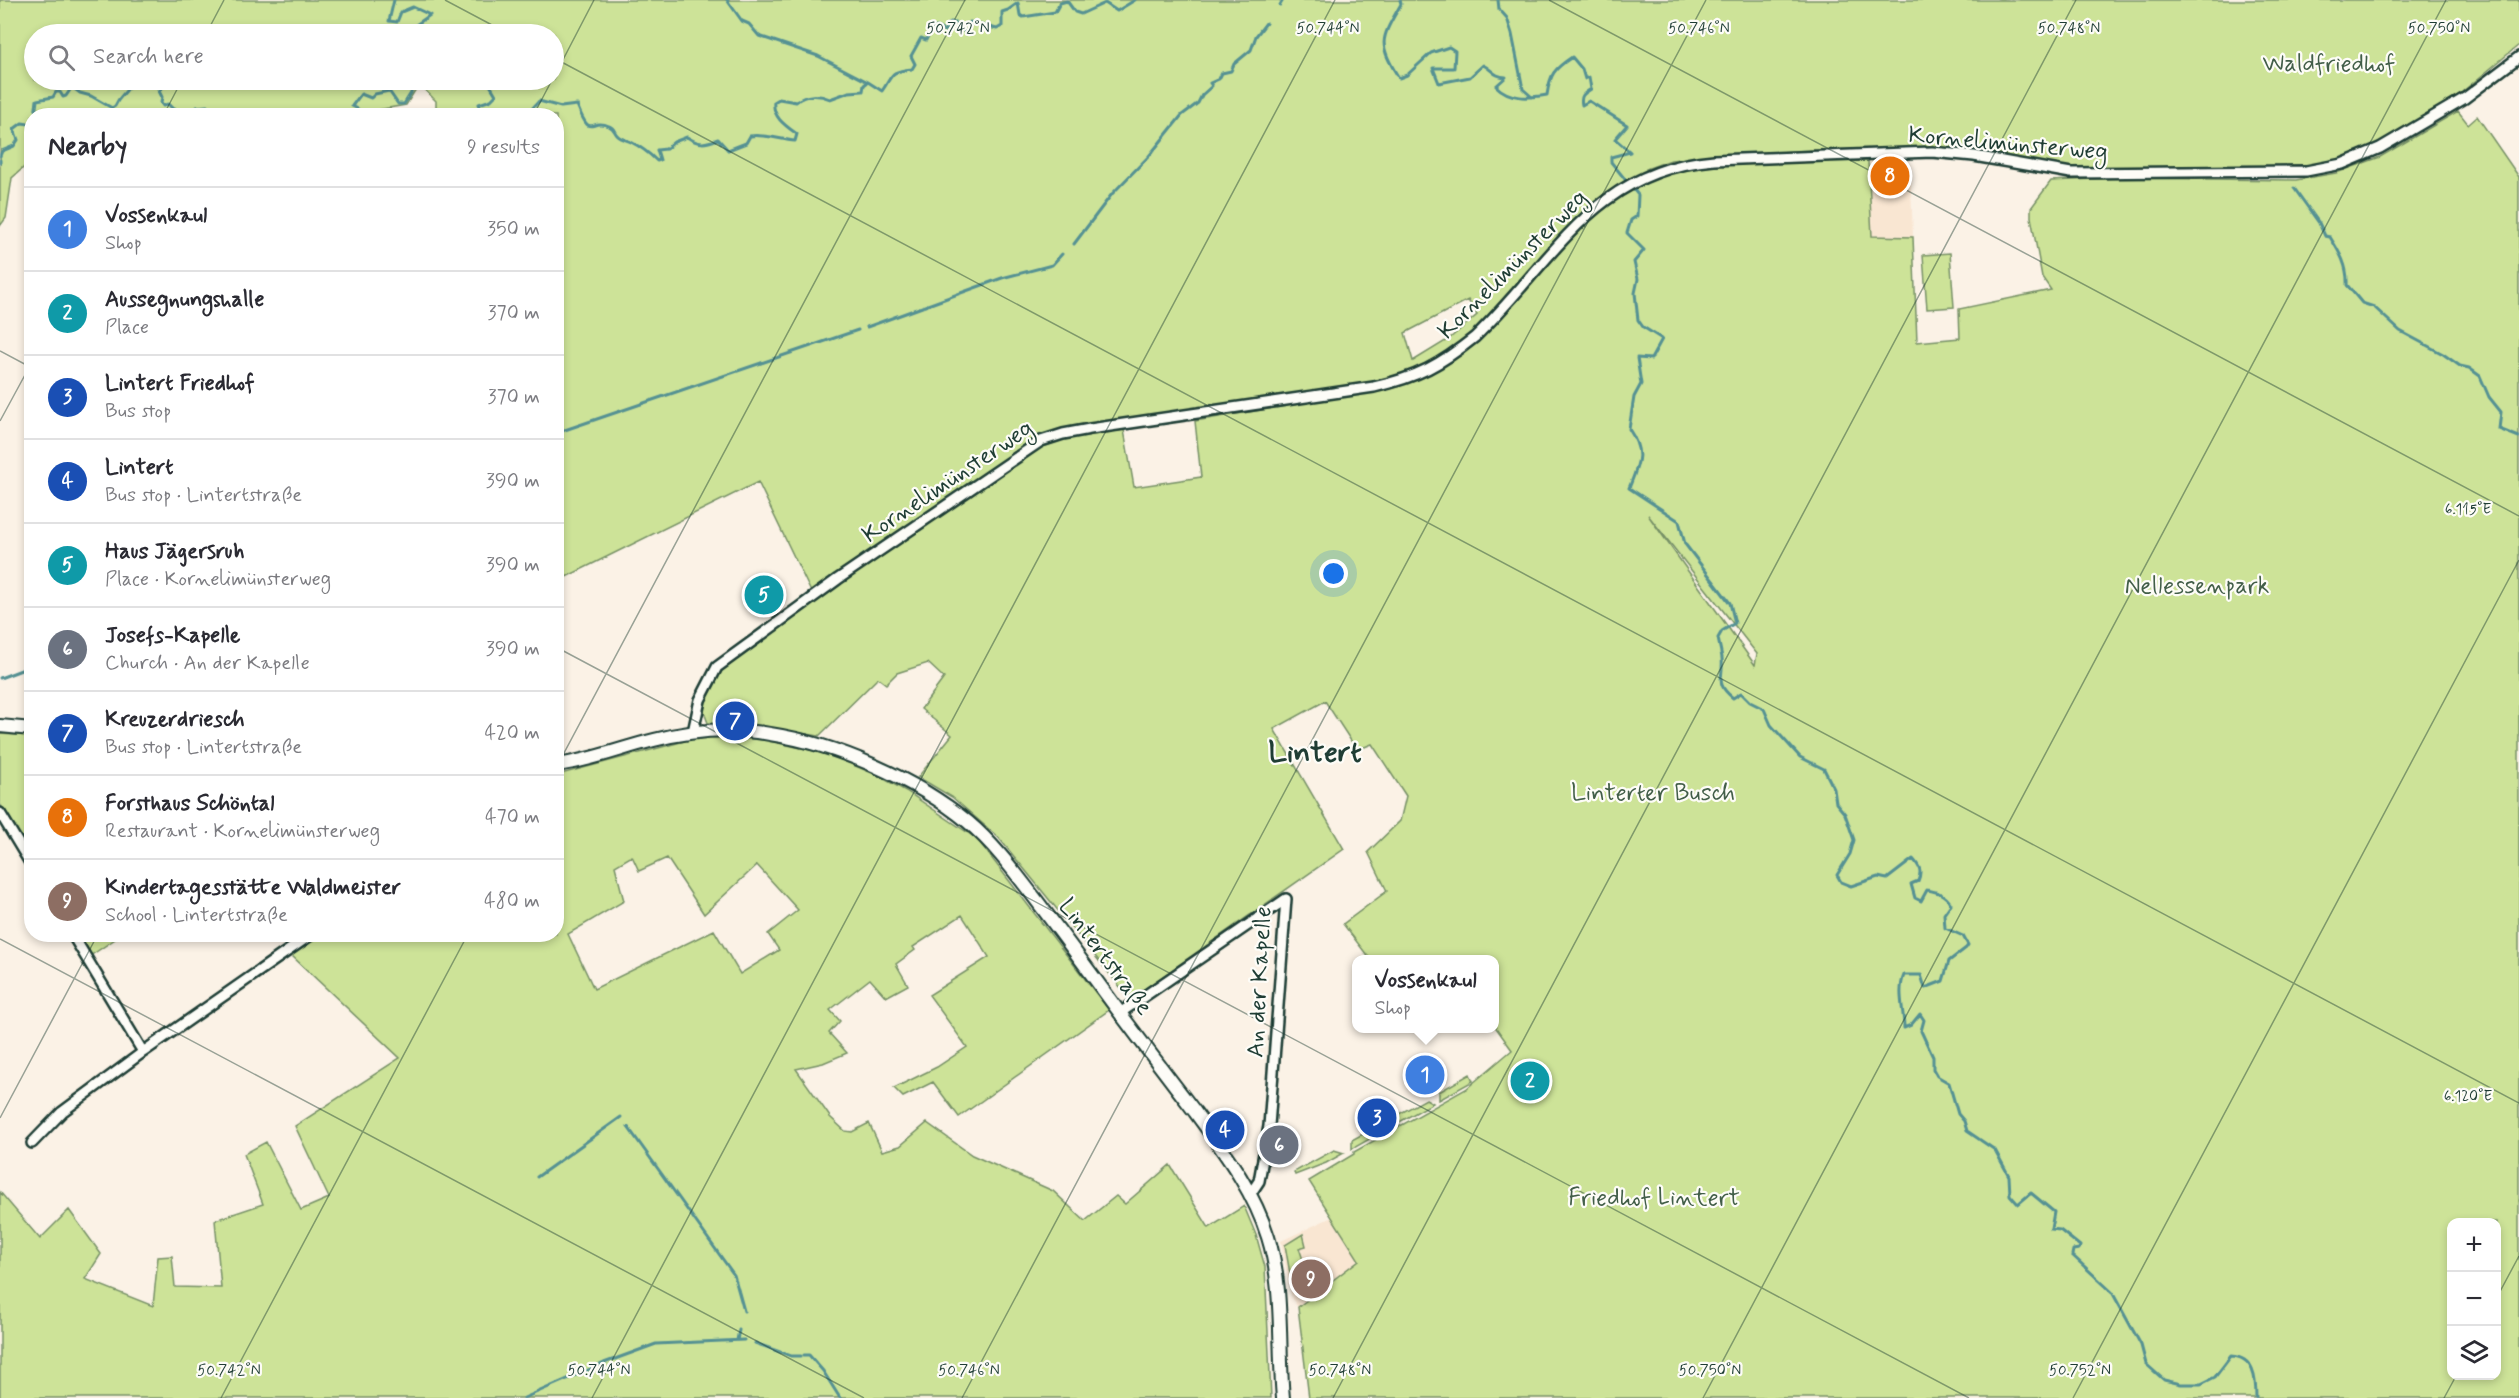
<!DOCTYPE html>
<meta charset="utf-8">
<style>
body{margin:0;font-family:Mynerve,sans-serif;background:#f2f2f3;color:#2b2b33}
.controls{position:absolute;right:18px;bottom:18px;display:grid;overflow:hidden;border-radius:12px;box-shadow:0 3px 9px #0003}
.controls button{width:54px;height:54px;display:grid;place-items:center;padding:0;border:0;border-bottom:2px solid #e1e1e2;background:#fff;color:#2b2b33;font:30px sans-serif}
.you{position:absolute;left:1334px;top:574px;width:21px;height:21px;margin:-15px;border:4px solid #fff;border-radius:50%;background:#1a73e8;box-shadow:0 0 0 9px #1a73e833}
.badge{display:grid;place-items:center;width:39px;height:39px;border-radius:50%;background:#0f766e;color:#fff;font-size:20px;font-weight:700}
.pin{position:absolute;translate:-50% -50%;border:3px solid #fff;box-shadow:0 2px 6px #0006}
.popup{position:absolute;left:1352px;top:955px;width:147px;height:78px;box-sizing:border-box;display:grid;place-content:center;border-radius:12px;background:#fff;filter:drop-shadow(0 2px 4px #0005);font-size:20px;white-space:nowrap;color:#7c7c81}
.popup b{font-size:22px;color:#2b2b33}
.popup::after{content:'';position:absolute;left:50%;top:100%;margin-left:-12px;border:12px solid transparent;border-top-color:#fff}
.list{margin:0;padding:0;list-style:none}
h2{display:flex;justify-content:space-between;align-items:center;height:78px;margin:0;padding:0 24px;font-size:26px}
h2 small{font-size:20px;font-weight:400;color:#7c7c81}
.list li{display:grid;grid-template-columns:39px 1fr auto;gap:18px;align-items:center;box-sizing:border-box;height:84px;padding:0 24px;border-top:2px solid #e1e1e2}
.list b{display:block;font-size:22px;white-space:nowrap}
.list p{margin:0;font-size:20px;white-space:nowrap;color:#7c7c81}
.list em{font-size:20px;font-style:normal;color:#7c7c81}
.icon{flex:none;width:33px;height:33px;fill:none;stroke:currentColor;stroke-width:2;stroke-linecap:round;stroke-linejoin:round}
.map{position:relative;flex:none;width:2519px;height:1398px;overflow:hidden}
.search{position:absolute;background:#fff;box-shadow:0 3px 9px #0003;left:24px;top:24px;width:540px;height:66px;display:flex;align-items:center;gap:15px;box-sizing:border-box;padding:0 21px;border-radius:33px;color:#7c7c81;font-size:22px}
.panel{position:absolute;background:#fff;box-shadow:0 3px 9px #0003;left:24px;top:108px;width:540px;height:834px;border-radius:24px}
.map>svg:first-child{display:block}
.built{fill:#f9e6d2}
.green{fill:#cde398;stroke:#769066;stroke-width:1.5;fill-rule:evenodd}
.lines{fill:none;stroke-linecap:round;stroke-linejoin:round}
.stream{stroke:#549193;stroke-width:3}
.minor-casing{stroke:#1f3d34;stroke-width:14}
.major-casing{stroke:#1f3d34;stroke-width:16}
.minor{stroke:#fdfcf7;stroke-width:9}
.major{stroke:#fdfcf7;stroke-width:12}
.ticks{fill:none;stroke:#1f3d34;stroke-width:1.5;stroke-opacity:0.45}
.labels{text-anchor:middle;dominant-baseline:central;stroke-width:4.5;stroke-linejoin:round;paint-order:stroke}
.park-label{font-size:24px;fill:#425e48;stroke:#fdfcf7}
.street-label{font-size:24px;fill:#1f3d34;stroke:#fdfcf7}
.district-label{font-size:30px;font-weight:bold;fill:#1f3d34;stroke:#fdfcf7}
.ticks-label{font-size:15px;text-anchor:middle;fill:#1f3d34;stroke:#fdfcf7;stroke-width:4.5;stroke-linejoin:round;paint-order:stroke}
</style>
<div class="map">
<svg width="2519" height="1398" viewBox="0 0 2519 1398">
<rect width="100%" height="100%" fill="#fbf2e6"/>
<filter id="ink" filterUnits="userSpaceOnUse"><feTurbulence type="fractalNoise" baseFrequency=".0167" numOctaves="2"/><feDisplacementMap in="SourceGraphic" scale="12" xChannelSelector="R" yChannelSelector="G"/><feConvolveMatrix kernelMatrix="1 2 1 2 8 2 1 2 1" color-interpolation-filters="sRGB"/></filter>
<g filter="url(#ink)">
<!-- built -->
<path class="built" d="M 1910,160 L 1913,237 L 1872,237 L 1868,161 Z
M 1332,1217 L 1359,1260 L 1298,1307 L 1292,1299 L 1281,1241 Z"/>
<!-- green -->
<path class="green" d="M 0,0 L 2519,0 L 2519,45 L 2451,101 L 2380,142 L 2342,158 L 2306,166 L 2105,170 L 2056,167 L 1967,150 L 1926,148 L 1812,150 L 1699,157 L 1671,160 L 1646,169 L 1647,180 C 1715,157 1797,163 1868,161 L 1872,236 L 1913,237 L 1917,342 L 1960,338 L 1959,309 L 2051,290 L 2042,277 L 2031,217 L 2031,208 L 2051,181 L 2118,178 L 2296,180 L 2336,173 L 2380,157 L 2458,111 L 2468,124 L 2477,116 L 2519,177 L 2519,1398 L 1309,1398 L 1298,1307 L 1359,1260 L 1309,1181 L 1354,1154 L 1354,1152 L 1466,1089 L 1512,1050 L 1494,1025 L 1494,960 L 1370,959 L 1343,924 L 1387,891 L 1368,852 L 1400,821 L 1406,796 L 1372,744 L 1357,750 L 1325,701 L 1274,729 L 1344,849 L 1130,999 L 999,838 L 952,797 L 918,777 L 952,735 L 921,709 L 944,678 L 928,663 L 897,673 L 886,684 L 878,678 L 819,736 L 744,724 L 708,723 L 704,712 L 706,701 L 722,671 L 802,610 L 1034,450 L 1065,439 L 1124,430 L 1134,487 L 1201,477 L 1195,421 L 1399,387 L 1397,379 L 1061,430 L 1029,443 L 811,592 L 758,482 L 558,581 L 556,116 L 436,115 L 436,101 L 419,84 L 406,105 L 377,110 L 366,115 L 32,116 L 31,161 L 12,178 L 6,218 L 0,226 ZM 34,34 L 554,34 L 554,80 L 34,80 ZM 1468,300 L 1477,315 L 1449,339 L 1413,361 L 1405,333 ZM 1648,515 L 1757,654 L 1755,665 ZM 2452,1222 L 2496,1222 L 2496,1376 L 2452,1376 Z
M 1950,253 L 1954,307 L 1927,309 L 1923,255 Z
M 0,734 L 31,736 L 31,857 L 0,804 Z
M 734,736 L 769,741 L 824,753 L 877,775 L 906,791 L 977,839 L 1109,1010 L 959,1117 L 933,1082 L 903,1097 L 894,1088 L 937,1067 L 967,1047 L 929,995 L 989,957 L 962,915 L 913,947 L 915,950 L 896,964 L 908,985 L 886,997 L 870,979 L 830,1010 L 840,1021 L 829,1033 L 847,1053 L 823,1063 L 796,1069 L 830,1117 L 845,1131 L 852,1132 L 869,1123 L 882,1151 L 900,1146 L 927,1123 L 972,1155 L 1053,1191 L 1085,1221 L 1116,1196 L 1125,1204 L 1170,1165 L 1209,1228 L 1244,1206 L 1256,1235 L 1265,1267 L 1271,1398 L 0,1398 L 0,1192 L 40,1239 L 69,1210 L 101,1254 L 85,1279 L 153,1306 L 158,1257 L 172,1256 L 175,1287 L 221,1288 L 215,1220 L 263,1204 L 244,1154 L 266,1142 L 301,1210 L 329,1198 L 295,1126 L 400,1058 L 290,954 L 318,935 L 556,934 L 557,775 L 696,738 ZM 632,856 L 639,871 L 667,858 L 704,914 L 757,865 L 798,910 L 768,934 L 779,950 L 740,974 L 714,930 L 594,989 L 568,934 L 624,901 L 615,866 Z
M 77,935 L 121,935 L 90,956 Z
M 1470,1074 L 1473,1081 L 1439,1100 L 1439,1092 Z
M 1426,1099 L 1433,1103 L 1352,1149 L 1352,1140 Z
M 1334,1150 L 1344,1153 L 1326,1163 L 1295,1175 L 1294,1172 Z
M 1303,1234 L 1306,1246 L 1299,1248 L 1310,1280 L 1292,1285 L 1285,1245 Z"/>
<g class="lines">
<!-- stream -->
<path class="stream" d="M 394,0 L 389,21 L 397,22 L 401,12 L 413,7 L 430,15 L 413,27 L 410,34
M 727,0 L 742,21 L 749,24 L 759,36 L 818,56 L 868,82
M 1400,0 L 1401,4 C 1382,38 1376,42 1399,78 L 1407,75 L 1431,53 L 1449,47 L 1455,51 L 1454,68 L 1433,68 L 1439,83 L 1470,77 L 1483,65 C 1492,69 1494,77 1506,77 L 1496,86 C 1510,100 1529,98 1547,95 C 1550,74 1554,69 1572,57 L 1582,69 L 1585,79 L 1589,77 L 1591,89 C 1583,94 1580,96 1582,105 L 1589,101 L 1627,125 L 1615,139 L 1630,152 L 1611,157 L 1611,162 L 1638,195 L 1637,216 L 1631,220 L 1627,233 L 1644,250 L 1634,262 L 1638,279 L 1635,293 L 1638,320 L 1643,327 L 1662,339 L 1651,359 L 1637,358 L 1641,384 L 1634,397 L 1629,429 C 1645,453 1639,463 1629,488 L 1679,521 L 1685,544 L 1730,603 L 1735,623 L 1722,631 L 1718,638 C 1719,644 1721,651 1722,658 C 1724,678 1714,683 1733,698 L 1741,693 L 1750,702 L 1764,709 L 1771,725 L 1800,757 L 1824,769 L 1834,789 L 1836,803 L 1845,814 L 1854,840 L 1850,854 L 1837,875 L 1841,882 L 1851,886 L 1878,877 L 1887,879 L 1913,859 C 1920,867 1922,871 1918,881 L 1911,884 L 1915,898 L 1921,901 L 1927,890 C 1938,892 1945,894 1951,904 L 1944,914 L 1945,928 L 1963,936 L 1968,945 L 1966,948 L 1949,961 L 1943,981 L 1925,988 L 1921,975 L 1904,975 C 1897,992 1904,1010 1904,1028 L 1911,1025 L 1920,1014 L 1924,1020 L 1921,1031 L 1933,1057 L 1933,1069 L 1937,1076 L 1949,1083 L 1958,1114 L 1964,1121 L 1967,1131 L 1995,1150 L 2009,1176 L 2010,1195 L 2018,1204 L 2031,1193 L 2054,1212 L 2051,1229 L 2060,1230 L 2080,1246 L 2079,1249 L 2073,1250 L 2072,1255 L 2112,1292 L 2141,1345 L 2146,1364 L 2164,1380 L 2181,1384 L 2201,1384 L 2215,1377 L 2231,1356 C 2254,1357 2256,1378 2256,1398
M 1498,0 L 1499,9 L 1507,18 L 1512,34 L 1523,89 L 1532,97
M 1280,5 L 1283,0
M 143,80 L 145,82 L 149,80
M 167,80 L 167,83 L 159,91 L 162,97 L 161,103 L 163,106 L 168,104 L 173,109 L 181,110 L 183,116
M 428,80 L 431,83 L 436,84 L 438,80
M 451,80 L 456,86 L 465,82 L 465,80
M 35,116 L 37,100 L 53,97 L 56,92 L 60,92 L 63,97 L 66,96 L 72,87 L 80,93 L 91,96 L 112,108 L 115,106 C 119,96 124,95 128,88 L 124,85 L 126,80
M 193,116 L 197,107 L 207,106 L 211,116
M 346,116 L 357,113 L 358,109 L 352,106 L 361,94 L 371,98 L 375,94 L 389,91 L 398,104 L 404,104 L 411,93 L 412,87 L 405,80
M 483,116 L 479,104 L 491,100 L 496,95 L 490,85 L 489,80
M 519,116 L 521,112 L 530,111 L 539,101 L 561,107 L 577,105 C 592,142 589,117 609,126 C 615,128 614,133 618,136 C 621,139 627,140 631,142 C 641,147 649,153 657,161 L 660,160 L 657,150 L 666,149 L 674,142 L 687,137 C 699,145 705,144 718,139 L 728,150 L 746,143 L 750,136 C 762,133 781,140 795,141 L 797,134 C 786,126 772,117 774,102 L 779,99 L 796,102 C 806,94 819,94 830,99 L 849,92 L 863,91 L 864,85 L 868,82 L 882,91 C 894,74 888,72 912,69 L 915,64 L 911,56 L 921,38 L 926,40 L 932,28 L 937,27 L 944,31 L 951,22 L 958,24 L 966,34 L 970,22 L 997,29 L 1002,26 L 1002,12 L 1008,10 L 1018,3 L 1020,15 L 1023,17 L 1055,12 L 1060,3 L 1067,1 L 1075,12 L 1081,14 L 1105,3 L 1117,11 L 1135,0
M 0,156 L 2,151 L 14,146 L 18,140 L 14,129 L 22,123 L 29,124 L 32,121
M 0,160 L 0,163
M 2294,188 L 2319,223 L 2325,236 L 2330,237 C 2340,253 2348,266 2347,285 L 2362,303 L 2374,307 L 2400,331 L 2443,354 L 2460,366 L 2469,368 L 2480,376 L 2489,397 L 2501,412 L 2499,429 L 2519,437
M 1074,244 L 1112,194 L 1149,156 L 1182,115 L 1198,103 L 1202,95 L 1212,86 L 1210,83 L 1219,79 L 1222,73 L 1231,71 L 1234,64 L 1251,50 L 1256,36 L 1266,23
M 867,327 L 1002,278 L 1052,265 L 1062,254
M 556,433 L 858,330
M 0,678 L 32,666
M 628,1127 L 734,1275 L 744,1311
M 537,1177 L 621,1117
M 737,1340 L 739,1330
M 755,1343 L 791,1356 L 801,1356
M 804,1355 L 809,1355 L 823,1371 L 840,1398
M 524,1398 L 604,1363 L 656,1344 L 744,1340"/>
<!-- minor casing -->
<g class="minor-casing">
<path id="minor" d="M 693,732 L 700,700 L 717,667 L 838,579 L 1041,441 L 1063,434 L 1090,429 L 1374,387 C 1418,377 1440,365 1475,337 C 1554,261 1593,170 1714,160 L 1932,152 L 1974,156 L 2071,173 L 2306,171 L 2342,164 L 2380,148 L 2465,98 L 2519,57
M 0,813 L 32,866
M 72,934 L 143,1052
M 1120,1013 L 1286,899
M 32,1143 L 62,1112 L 143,1052 L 312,934
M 1251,1193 L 1259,1181 L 1269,1126 L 1286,899"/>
</g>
<!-- major casing -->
<g class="major-casing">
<path id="major" d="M 0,726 L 32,729
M 556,765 C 590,761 621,748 654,740 C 692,730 731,727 770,734 C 836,744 916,779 968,822 C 993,843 1014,871 1034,897 C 1062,934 1090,972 1117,1009 C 1143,1044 1169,1078 1195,1112 C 1224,1152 1253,1189 1268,1237 C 1284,1288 1278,1345 1283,1398"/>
</g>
<!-- minor -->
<use href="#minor" class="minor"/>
<!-- major -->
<use href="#major" class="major"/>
</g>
</g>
<!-- ticks -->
<path class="ticks" d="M 445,0 L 509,34M 1549,0 L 2519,516M 206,34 L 224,0M 554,58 L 2519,1103M 554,77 L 594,0M 163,116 L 182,80M 533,116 L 552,80M 0,351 L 32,368M 0,421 L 32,362M 556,647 L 1969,1398M 556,768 L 965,0M 0,939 L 864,1398M 0,1118 L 98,934M 2496,1299 L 2519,1256M 221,1398 L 468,934M 592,1398 L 1335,0M 962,1398 L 1706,0M 1333,1398 L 2076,0M 1703,1398 L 2446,0M 2073,1398 L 2519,560M 2444,1398 L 2456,1376"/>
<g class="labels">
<!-- park labels -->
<g class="park-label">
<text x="2329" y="64">Waldfriedhof</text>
<text x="2197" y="586">Nellessenpark</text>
<text x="1653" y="793">Linterter Busch</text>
<text x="1654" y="1198">Friedhof Lintert</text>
</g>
<!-- street labels -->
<g class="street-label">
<text transform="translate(2008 144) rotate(5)">Kornelimünsterweg</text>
<text transform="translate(1513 265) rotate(-45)">Kornelimünsterweg</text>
<text transform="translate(948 482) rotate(-34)">Kornelimünsterweg</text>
<text transform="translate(1105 957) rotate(53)">Lintertstraße</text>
<text transform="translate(1260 982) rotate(-87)">An der Kapelle</text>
</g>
<!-- district labels -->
<g class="district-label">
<text x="1315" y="752">Lintert</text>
</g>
</g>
<g class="ticks-label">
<text x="958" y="33">50.742°N</text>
<text x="1328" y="33">50.744°N</text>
<text x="1699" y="33">50.746°N</text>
<text x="2069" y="33">50.748°N</text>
<text x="2439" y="33">50.750°N</text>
<text x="2468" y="514">6.115°E</text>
<text x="2468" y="1101">6.120°E</text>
<text x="229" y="1375">50.742°N</text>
<text x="599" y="1375">50.744°N</text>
<text x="969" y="1375">50.746°N</text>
<text x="1340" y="1375">50.748°N</text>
<text x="1710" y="1375">50.750°N</text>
<text x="2080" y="1375">50.752°N</text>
</g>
</svg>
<div class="controls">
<button>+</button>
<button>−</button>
<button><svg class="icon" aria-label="layers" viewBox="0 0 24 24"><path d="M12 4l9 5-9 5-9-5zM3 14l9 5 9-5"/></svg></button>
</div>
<div class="you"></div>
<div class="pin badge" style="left:1425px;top:1075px;background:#3f7fe0">1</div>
<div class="popup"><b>Vossenkaul</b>Shop</div>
<div class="pin badge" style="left:1530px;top:1081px;background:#0f9aa8">2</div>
<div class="pin badge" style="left:1377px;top:1118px;background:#1a4fb4">3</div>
<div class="pin badge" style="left:1225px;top:1130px;background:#1a4fb4">4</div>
<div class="pin badge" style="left:764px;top:595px;background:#0f9aa8">5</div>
<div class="pin badge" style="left:1279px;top:1145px;background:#6b7280">6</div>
<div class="pin badge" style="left:735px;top:721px;background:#1a4fb4">7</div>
<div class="pin badge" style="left:1890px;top:176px;background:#e8710a">8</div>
<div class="pin badge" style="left:1311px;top:1279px;background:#8d6e63">9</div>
<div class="search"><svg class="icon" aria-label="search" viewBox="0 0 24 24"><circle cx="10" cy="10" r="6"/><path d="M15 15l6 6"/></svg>Search here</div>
<section class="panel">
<h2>Nearby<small>9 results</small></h2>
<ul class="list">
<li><span class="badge" style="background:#3f7fe0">1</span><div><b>Vossenkaul</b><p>Shop</p></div><em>350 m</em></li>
<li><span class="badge" style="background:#0f9aa8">2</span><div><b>Aussegnungshalle</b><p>Place</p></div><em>370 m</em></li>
<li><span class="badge" style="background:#1a4fb4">3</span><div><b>Lintert Friedhof</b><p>Bus stop</p></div><em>370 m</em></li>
<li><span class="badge" style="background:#1a4fb4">4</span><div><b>Lintert</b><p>Bus stop · Lintertstraße</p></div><em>390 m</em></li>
<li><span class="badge" style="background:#0f9aa8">5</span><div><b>Haus Jägersruh</b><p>Place · Kornelimünsterweg</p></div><em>390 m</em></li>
<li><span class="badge" style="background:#6b7280">6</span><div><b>Josefs-Kapelle</b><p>Church · An der Kapelle</p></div><em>390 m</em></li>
<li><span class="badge" style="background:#1a4fb4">7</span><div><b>Kreuzerdriesch</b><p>Bus stop · Lintertstraße</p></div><em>420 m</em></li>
<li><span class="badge" style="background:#e8710a">8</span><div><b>Forsthaus Schöntal</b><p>Restaurant · Kornelimünsterweg</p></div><em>470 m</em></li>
<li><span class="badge" style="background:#8d6e63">9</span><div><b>Kindertagesstätte Waldmeister</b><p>School · Lintertstraße</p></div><em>480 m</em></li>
</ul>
</section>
</div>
